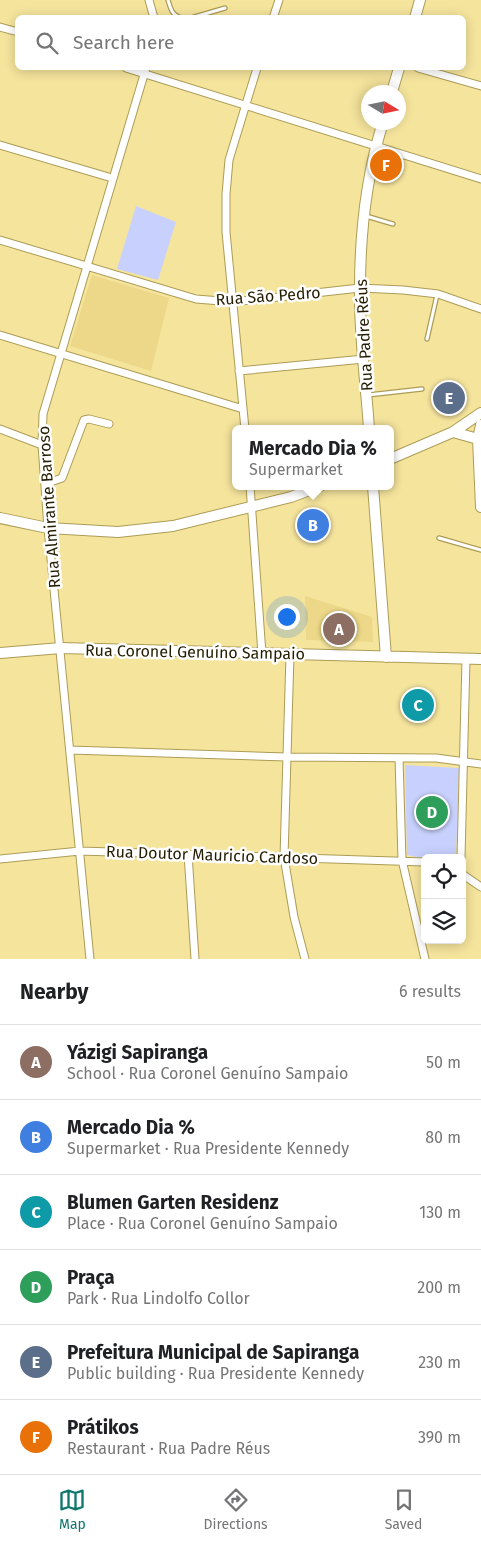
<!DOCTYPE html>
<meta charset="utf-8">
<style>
body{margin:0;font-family:"Fira Sans",sans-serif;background:#f6f6f6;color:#202124}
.controls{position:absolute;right:15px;bottom:15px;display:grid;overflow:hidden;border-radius:8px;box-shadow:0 2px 12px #0003}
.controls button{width:45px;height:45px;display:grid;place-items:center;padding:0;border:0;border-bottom:1px solid #e0e0e0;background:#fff;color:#202124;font:25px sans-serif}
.compass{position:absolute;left:361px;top:85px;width:45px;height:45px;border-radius:50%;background:#fff;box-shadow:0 2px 12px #0003;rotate:100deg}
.you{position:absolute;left:286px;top:616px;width:18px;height:18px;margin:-12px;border:4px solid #fff;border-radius:50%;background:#1a73e8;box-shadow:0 0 0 8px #1a73e833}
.badge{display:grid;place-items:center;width:32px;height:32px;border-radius:50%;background:#0f766e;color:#fff;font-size:16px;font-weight:700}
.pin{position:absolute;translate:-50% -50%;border:2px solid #fff;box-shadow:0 1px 5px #0006}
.popup{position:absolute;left:232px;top:425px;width:162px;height:65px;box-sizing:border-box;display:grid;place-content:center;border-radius:8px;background:#fff;filter:drop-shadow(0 1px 4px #0005);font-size:16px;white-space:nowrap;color:#757577}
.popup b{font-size:19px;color:#202124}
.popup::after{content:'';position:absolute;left:50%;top:100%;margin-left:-10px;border:10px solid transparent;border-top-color:#fff}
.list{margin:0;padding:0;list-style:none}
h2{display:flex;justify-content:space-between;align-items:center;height:65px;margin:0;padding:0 20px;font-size:21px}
h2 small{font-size:16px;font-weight:400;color:#757577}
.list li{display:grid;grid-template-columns:32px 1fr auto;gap:15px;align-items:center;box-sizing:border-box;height:75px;padding:0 20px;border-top:1px solid #e0e0e0}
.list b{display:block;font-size:19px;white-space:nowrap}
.list p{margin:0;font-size:16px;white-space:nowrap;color:#757577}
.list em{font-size:16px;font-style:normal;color:#757577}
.icon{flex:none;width:28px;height:28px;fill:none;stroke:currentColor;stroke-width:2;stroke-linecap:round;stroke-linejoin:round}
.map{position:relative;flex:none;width:481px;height:959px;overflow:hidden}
.search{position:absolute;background:#fff;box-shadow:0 2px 12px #0003;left:15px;right:15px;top:15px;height:55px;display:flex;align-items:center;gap:12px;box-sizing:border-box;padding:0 18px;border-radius:8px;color:#757577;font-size:19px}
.sheet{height:515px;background:#fff}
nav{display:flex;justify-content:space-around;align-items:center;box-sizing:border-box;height:70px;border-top:1px solid #e0e0e0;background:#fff;font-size:14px;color:#757577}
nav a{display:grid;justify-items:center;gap:2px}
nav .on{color:#0f766e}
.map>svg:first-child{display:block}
.built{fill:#ecd888}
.park{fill:#c8d1fd}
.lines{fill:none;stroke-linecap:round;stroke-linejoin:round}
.lane-casing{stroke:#ac9c56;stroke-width:5.5}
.street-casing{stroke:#ac9c56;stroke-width:9}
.secondary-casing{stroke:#ac9c56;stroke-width:12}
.lane{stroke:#fff;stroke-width:3}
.street{stroke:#fff;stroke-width:7}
.secondary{stroke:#fff;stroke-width:10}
.labels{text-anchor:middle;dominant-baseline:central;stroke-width:5;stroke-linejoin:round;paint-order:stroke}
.street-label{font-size:16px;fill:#241d01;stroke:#fff}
</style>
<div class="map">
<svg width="481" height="959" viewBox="0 0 481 959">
<rect width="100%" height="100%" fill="#f5e49c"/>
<!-- built -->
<path class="built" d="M 92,275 L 169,298 L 151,371 L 70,346 Z
M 305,596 L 372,617 L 373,642 L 306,640 Z"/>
<!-- park -->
<path class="park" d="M 136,206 L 176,222 L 158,280 L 117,269 Z
M 405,765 L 459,768 L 456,858 L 425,859 L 407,855 Z"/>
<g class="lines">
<!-- lane casing -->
<g class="lane-casing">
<path id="lane" d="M 168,0 C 171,10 172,15 182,18
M 191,18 L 225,8
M 366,216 L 393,224
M 427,339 L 437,295
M 368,395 L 422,389
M 439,538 L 481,550"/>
</g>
<!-- street casing -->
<g class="street-casing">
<path id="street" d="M 149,0 L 154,18
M 273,18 L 279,0
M 0,27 L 18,32
M 126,68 L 481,179
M 418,68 L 481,86
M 0,145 L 112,178
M 0,240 L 196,299 L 233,302 L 360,288 L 403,290 L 438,294 L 481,309
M 0,335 L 243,409
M 239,371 L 364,359
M 0,429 L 42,445
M 245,429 L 226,232 L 226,194 L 229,160 L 257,68
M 45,484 L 62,478 L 84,420 L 89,419 L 109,424
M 250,486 L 262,654
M 290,655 L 284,857 L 294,917 L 305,959
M 70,750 L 286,757 L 436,758 L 481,764
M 399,758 L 402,860 L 425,959
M 188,854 L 195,959
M 461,858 L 466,659
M 0,859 L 80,851 L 425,862
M 462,874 L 481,887
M 90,959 L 48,528 L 42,445 L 43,414 L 146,68"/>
</g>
<!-- secondary casing -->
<g class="secondary-casing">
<path id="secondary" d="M 415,18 L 420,0
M 392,92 L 399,68
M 481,425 L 478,439 L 481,507
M 369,429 C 366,382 359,335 360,288 C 360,234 367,174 383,122
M 453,432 L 478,439
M 390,459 L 453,432 L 481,413
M 373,486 L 386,657
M 0,518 L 48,528 L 118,532 L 173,526 L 291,497 L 320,486
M 0,653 L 61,648 L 481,659"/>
</g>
<!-- lane -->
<use href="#lane" class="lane"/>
<!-- street -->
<use href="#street" class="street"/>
<!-- secondary -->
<use href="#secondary" class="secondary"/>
</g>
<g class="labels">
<!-- street labels -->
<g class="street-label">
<text transform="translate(268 296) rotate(-4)">Rua São Pedro</text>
<text transform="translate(364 335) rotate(-93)">Rua Padre Réus</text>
<text transform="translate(49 507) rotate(-94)">Rua Almirante Barroso</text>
<text transform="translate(195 652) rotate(1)">Rua Coronel Genuíno Sampaio</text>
<text transform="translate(212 855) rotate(2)">Rua Doutor Mauricio Cardoso</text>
</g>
</g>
</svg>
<div class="controls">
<button><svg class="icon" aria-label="locate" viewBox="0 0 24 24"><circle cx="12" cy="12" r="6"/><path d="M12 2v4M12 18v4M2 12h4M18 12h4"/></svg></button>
<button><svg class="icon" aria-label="layers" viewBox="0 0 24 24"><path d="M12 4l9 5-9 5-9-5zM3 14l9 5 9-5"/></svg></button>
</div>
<svg class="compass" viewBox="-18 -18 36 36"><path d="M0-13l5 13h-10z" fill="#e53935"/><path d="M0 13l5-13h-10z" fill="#757577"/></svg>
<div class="you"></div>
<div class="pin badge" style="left:339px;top:629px;background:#8d6e63">A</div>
<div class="pin badge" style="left:313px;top:525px;background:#3f7fe0">B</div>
<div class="popup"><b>Mercado Dia %</b>Supermarket</div>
<div class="pin badge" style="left:418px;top:705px;background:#0f9aa8">C</div>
<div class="pin badge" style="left:432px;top:812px;background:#2e9e5b">D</div>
<div class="pin badge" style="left:449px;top:398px;background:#5c6f8a">E</div>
<div class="pin badge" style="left:386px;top:165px;background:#e8710a">F</div>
<div class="search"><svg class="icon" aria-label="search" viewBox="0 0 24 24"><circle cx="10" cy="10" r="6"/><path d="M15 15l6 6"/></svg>Search here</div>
</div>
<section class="sheet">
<h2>Nearby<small>6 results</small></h2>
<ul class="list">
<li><span class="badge" style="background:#8d6e63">A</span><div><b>Yázigi Sapiranga</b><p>School · Rua Coronel Genuíno Sampaio</p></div><em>50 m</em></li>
<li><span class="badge" style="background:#3f7fe0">B</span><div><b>Mercado Dia %</b><p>Supermarket · Rua Presidente Kennedy</p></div><em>80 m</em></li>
<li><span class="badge" style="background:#0f9aa8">C</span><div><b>Blumen Garten Residenz</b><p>Place · Rua Coronel Genuíno Sampaio</p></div><em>130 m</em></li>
<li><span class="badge" style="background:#2e9e5b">D</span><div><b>Praça</b><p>Park · Rua Lindolfo Collor</p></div><em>200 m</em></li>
<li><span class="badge" style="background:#5c6f8a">E</span><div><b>Prefeitura Municipal de Sapiranga</b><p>Public building · Rua Presidente Kennedy</p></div><em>230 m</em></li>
<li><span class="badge" style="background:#e8710a">F</span><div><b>Prátikos</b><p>Restaurant · Rua Padre Réus</p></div><em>390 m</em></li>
</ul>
</section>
<nav>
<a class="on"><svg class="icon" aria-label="map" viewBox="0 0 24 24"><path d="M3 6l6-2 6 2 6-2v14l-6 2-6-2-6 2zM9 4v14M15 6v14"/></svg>Map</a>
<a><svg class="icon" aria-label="directions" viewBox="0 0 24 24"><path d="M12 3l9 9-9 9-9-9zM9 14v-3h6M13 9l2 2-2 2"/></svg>Directions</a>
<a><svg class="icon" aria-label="saved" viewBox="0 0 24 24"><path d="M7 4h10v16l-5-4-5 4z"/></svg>Saved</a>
</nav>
